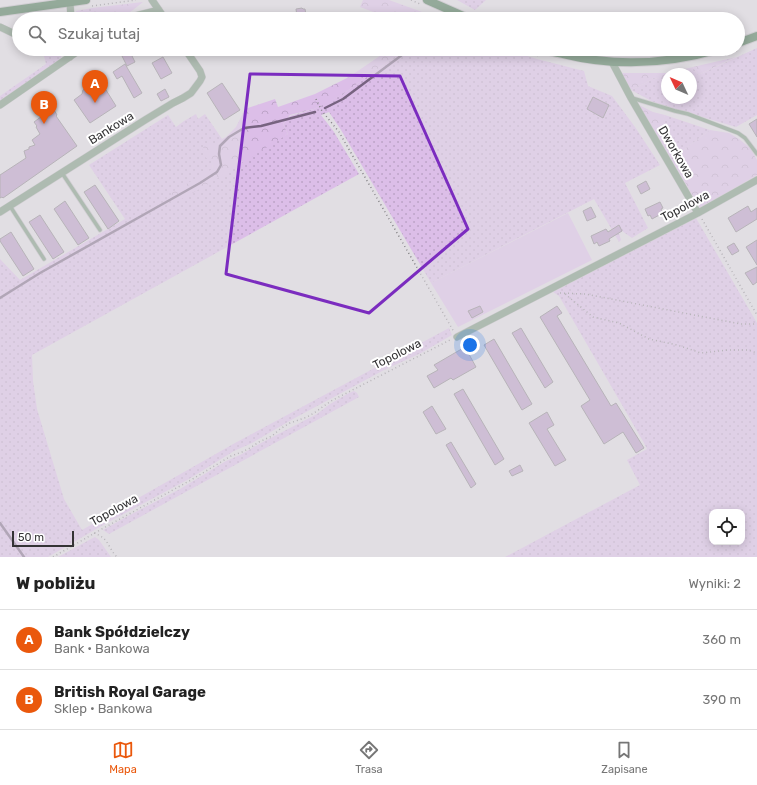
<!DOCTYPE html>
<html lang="pl">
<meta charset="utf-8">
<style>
body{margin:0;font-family:Rubik,sans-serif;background:#f6f6f6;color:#222}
.controls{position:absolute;right:12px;bottom:12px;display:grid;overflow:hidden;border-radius:8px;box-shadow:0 2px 10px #0003}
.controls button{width:36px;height:36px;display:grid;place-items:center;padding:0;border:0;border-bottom:1px solid #e0e0e0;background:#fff;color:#222;font:20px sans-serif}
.compass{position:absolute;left:661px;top:68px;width:36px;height:36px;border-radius:50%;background:#fff;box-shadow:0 2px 10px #0003;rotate:314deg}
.scale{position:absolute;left:12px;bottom:10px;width:62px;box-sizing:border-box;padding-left:4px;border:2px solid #343335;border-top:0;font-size:11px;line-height:14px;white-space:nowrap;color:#343335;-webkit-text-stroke:3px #fff;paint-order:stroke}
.you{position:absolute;left:470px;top:345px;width:14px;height:14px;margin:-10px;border:3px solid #fff;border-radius:50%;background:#1a73e8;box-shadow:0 0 0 6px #1a73e833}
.badge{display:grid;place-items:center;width:26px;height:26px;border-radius:50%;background:#ea580c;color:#fff;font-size:13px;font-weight:700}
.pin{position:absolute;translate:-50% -33px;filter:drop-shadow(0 1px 2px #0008)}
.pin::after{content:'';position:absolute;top:21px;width:14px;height:12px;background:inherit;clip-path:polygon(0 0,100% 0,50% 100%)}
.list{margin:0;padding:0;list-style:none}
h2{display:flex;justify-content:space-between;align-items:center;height:52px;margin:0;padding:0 16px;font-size:17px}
h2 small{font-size:13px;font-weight:400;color:#767676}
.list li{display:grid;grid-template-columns:26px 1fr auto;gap:12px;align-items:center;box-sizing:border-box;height:60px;padding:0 16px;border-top:1px solid #e0e0e0}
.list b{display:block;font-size:15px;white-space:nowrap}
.list p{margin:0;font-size:13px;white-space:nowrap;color:#767676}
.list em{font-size:13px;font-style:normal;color:#767676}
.icon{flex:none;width:22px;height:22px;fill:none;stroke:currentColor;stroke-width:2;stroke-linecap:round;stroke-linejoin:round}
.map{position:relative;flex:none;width:757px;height:557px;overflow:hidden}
.search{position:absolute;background:#fff;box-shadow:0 2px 10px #0003;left:12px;right:12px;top:12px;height:44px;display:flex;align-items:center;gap:10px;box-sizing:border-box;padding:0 14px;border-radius:22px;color:#767676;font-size:15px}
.sheet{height:172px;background:#fff}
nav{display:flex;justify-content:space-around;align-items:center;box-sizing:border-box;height:56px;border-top:1px solid #e0e0e0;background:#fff;font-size:11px;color:#767676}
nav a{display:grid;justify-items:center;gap:2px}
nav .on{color:#ea580c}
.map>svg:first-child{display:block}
.grass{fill:url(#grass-dots);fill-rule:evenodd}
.forest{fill:url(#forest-crowns)}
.garden{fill:#dcbee8}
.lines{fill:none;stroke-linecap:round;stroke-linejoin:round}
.stream{stroke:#776380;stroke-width:2.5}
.building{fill:#b798c3;stroke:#837f84}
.lane-casing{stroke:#bebcc0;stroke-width:5}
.street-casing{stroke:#bebcc0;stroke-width:8}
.secondary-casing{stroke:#bebcc0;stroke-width:10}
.path{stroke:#848386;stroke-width:1.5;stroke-dasharray:1 3;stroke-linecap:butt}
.lane{stroke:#6f9173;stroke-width:3.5}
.street{stroke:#6f9173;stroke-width:7}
.secondary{stroke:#366b40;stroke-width:8}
.marked{fill:none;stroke:#7b2cbf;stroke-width:3;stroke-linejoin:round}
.labels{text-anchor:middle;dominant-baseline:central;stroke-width:4;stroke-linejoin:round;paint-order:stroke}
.street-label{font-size:12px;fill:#343335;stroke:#fff}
</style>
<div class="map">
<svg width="757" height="557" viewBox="0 0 757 557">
<defs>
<pattern id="grass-dots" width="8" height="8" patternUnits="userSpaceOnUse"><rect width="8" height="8" fill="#dcbee8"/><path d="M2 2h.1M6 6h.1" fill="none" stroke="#bda4c8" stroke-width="1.8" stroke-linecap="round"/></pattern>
<pattern id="forest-crowns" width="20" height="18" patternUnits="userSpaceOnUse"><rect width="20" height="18" fill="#dcbee8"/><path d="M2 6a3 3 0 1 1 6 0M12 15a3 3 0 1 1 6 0" fill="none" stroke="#bda4c8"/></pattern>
</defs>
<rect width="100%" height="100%" fill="#e1dee3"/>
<!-- grass -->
<path class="grass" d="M 457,0 L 486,0 L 475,10 Z
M 92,8 L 92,16 L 90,19 L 77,19 L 76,11 Z
M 757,48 L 757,115 L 736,127 L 655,103 L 631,90 C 638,86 646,84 653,78 C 659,79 664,77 667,73 L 693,67 L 698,75 ZM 667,74 L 691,74 L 691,98 L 667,98 Z
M 405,49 L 505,49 L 537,59 L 584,71 L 588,86 L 612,96 L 635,127 L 660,165 L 625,183 L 648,228 L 632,238 L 622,231 L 619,233 L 621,240 L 619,242 L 594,199 L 431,283 L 341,130 L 329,112 L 321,115 L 334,132 L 359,174 L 32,355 L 33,381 L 37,409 L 64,499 L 82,530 L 235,443 L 449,328 L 452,335 L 421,353 L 384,370 L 293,419 L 252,443 L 234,451 L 189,479 L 103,525 L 48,557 L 0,557 L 0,259 L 20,280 L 125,219 L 89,165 L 168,115 L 176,127 L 184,121 L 196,114 L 198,119 L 205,114 L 222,139 L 218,144 L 210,144 L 213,164 L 212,170 L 171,193 L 288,134 L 283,124 L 290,116 L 314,109 L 343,94 Z
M 58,51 L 61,54 L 61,58 L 59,61 L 0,102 L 0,96 L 46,64 L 44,56 Z
M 665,115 L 710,130 L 673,158 L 658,134 Z
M 696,218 L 757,323 L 757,557 L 505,557 L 640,485 L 627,460 L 647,449 L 644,443 L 559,296 L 553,292 ZM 712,512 L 742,512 L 742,542 L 712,542 Z
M 354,391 L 357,393 L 359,397 L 109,534 L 103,530 L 126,517 L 180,489 L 226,461 L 240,455 L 261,443 L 317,414 L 330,404 L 349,393 Z
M 95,537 L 99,540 L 111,557 L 58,557 L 91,539 Z"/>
<!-- forest -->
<path class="forest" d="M 363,0 L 389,0 L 436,17 L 438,19 L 392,19 L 360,7 Z
M 143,2 L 133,10 L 120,19 L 90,19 L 92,16 L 92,8 Z
M 390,49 L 405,49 L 343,94 L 327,103 L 314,109 L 290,115 L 283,124 L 288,134 L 205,186 L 176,202 L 171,193 L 212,169 L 213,164 L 212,161 C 205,158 200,154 204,146 L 210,144 L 218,144 L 222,139 L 226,137 L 236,127 L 245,109 L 275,99 L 278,107 L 315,94 L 349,77 Z
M 736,57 L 698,75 L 693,67 Z
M 622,73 L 667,73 C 664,78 659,79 653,78 C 646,84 638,86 631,90 L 623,79 Z
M 639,105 L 653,112 L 665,115 L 659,134 L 673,158 L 710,130 L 729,133 L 739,139 L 750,148 L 757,160 L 757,175 L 700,208 Z"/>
<!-- garden -->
<path class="garden" d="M 568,213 L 592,260 L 458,327 L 431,283 Z"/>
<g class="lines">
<!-- stream -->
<path class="stream" d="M 325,108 L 343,99 L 410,49
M 0,298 L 40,273 L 200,183 L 217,172 L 221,165 L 219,154 L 220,146 L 229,137 L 244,128 L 261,126 L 315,112
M 0,523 L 24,557"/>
</g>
<!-- building -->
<path class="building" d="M 302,8 L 303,9 L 305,9 L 306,15 L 297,17 L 296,9 Z
M 129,50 L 135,62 L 127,66 L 121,54 Z
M 163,57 L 172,73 L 161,79 L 152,63 Z
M 125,64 L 142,93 L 134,98 L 122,76 L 117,79 L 113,72 Z
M 101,82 L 116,106 L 90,123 L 74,100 L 82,94 L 83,90 L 87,87 L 90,85 L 95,86 Z
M 222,83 L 240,110 L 224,120 L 207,93 Z
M 165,89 L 169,97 L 161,101 L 157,94 Z
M 593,97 L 609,105 L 603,118 L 587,109 Z
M 53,108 L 57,115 L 56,116 L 77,146 L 3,198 L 2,197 L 0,198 L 0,175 L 26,158 L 24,151 L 29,149 L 29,147 L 35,145 L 32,140 L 40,134 L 36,127 L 37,126 L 34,122 Z
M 757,119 L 757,137 L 749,124 Z
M 646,181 L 650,189 L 641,194 L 637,186 Z
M 95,185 L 119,221 L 108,229 L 84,192 Z
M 65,201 L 89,238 L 78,245 L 54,209 Z
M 660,202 L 663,208 L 661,209 L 663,213 L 652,219 L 650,215 L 648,216 L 645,209 Z
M 748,206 L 751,212 L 757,208 L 757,219 L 736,232 L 728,218 Z
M 591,207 L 596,217 L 587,221 L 583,211 Z
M 40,215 L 64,252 L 53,259 L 29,222 Z
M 619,225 L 622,231 L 609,239 L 610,241 L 599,246 L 597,242 L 594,244 L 591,236 L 606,229 L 608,232 Z
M 11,232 L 34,269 L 23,276 L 0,241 L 0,239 Z
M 757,240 L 757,265 L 746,247 Z
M 734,243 L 739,251 L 732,255 L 727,247 Z
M 757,267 L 757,282 L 753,285 L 745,273 Z
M 480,306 L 483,312 L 472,318 L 468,311 Z
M 557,306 L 562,313 L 557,316 L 611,406 L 616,403 L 644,448 L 636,453 L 623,432 L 604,444 L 581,406 L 590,400 L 540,317 Z
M 521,328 L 553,382 L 545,388 L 512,333 Z
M 494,339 L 532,404 L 522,410 L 484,345 Z
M 465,347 L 476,367 L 453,380 L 451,378 L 434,388 L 427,376 L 438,370 L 434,365 Z
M 463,389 L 504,459 L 495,465 L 454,394 Z
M 432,406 L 446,429 L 436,434 L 423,412 Z
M 547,412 L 554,425 L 547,429 L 566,460 L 555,466 L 529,423 Z
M 451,442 L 476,484 L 471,488 L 446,445 Z
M 520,465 L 523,471 L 512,476 L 509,471 Z"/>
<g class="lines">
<!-- lane casing -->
<g class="lane-casing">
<path id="lane" d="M 632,98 L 675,111 L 688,114 L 738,133 L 745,138 L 757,154
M 62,173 L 100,230
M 10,206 L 44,259"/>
</g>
<!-- street casing -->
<g class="street-casing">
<path id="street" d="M 152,0 L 165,19
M 70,2 L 71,19
M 129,19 L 135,16 L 159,10
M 0,27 L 19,36
M 63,49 L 70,57
M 612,62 L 631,98 L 698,213
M 0,105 L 81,49
M 0,212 L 145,120 L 173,103 L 183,98 L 191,93 L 200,81 L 202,77 L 200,71 L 185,49
M 457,337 L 698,213 L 757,180"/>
</g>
<!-- secondary casing -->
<g class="secondary-casing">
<path id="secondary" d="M 427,0 L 470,19
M 0,12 L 86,0
M 738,43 L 757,36
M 543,49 C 549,51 556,53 563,54 C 615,67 669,64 720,49"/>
</g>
<!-- path -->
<path class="path" d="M 411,0 L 420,4
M 92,6 L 136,0
M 519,49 L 538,56
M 725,55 L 737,51
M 316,99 L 322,111 L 339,132 L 454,332
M 702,219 L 757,315
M 560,293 L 585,294 L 741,324 L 757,324
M 565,294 L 593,317 L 619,323 L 649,339 L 677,345 L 701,353 L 728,350 L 748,350 L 757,353
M 94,533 C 110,539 107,547 117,557
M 53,557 L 100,530 L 191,480 L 231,456 L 242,452 L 250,448 L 259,442 L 272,436 L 280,429 L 290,423 L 307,417 L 314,413 L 331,401 L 450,340"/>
<!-- lane -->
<use href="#lane" class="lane"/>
<!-- street -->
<use href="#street" class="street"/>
<!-- secondary -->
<use href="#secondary" class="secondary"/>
</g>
<!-- marked area -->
<path d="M0 0H757V557H0ZM 250,74 L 400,76 L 468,229 L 369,313 L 226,274 Z" fill="#e1dee3" fill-opacity=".55" fill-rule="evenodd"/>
<path class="marked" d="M 250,74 L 400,76 L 468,229 L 369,313 L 226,274 Z"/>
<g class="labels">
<!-- street labels -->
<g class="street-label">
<text transform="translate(111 128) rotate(-32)">Bankowa</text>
<text transform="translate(676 152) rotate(60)">Dworkowa</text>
<text transform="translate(685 206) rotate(-28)">Topolowa</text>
<text transform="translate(397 354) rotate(-27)">Topolowa</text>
<text transform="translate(114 510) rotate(-29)">Topolowa</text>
</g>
</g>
</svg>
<div class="controls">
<button><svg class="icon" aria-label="locate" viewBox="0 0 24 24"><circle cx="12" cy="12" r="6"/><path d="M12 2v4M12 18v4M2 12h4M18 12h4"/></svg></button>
</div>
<svg class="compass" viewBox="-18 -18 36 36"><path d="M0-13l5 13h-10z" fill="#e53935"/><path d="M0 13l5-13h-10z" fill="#767676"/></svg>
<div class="scale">50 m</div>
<div class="you"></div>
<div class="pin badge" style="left:95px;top:103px">A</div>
<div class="pin badge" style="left:44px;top:124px">B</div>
<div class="search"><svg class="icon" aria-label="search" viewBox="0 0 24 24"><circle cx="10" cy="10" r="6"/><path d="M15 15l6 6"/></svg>Szukaj tutaj</div>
</div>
<section class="sheet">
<h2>W pobliżu<small>Wyniki: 2</small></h2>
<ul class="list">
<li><span class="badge">A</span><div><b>Bank Spółdzielczy</b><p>Bank · Bankowa</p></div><em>360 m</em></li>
<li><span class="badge">B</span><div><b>British Royal Garage</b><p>Sklep · Bankowa</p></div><em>390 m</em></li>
</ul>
</section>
<nav>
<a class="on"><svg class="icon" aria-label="map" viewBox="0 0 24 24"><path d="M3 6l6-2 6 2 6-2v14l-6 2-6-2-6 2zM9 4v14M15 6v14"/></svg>Mapa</a>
<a><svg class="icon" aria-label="directions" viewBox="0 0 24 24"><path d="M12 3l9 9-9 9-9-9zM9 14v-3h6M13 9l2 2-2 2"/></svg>Trasa</a>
<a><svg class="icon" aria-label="saved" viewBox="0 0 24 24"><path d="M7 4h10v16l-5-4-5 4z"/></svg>Zapisane</a>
</nav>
